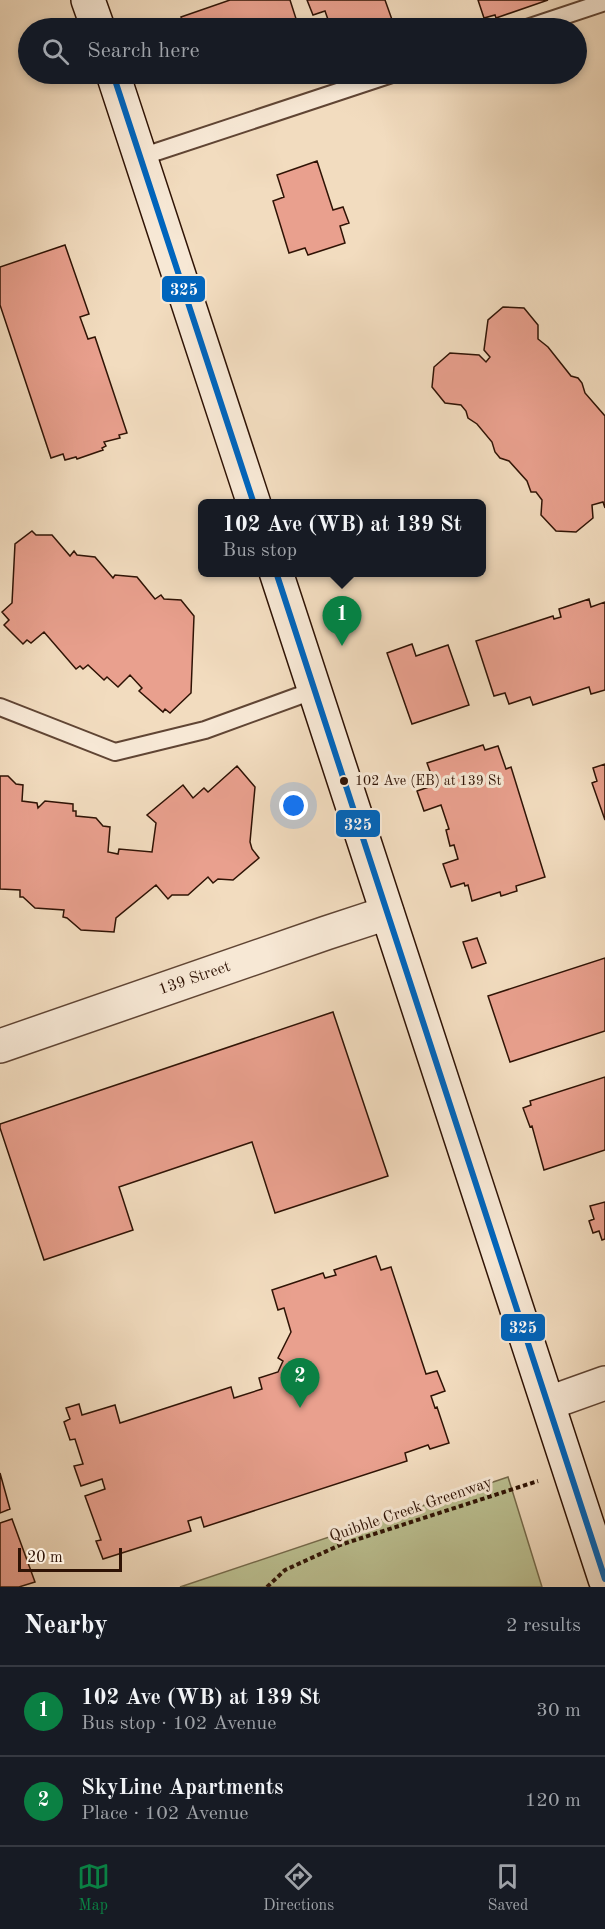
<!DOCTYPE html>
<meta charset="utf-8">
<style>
body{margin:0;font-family:"Old Standard TT",serif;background:#20242c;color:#f1f3f6}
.scale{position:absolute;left:18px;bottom:15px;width:104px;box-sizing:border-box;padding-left:6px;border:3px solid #2f1305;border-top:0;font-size:16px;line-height:21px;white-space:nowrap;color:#2f1305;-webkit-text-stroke:4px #f7e8d5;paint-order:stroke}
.you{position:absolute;left:294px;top:806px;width:21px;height:21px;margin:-15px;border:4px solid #fff;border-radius:50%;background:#1a73e8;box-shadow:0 0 0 9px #1a73e833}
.badge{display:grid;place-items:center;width:39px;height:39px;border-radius:50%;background:#0b8043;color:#fff;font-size:20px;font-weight:700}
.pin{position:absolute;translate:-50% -50px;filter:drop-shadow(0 2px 3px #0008)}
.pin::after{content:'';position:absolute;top:32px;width:21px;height:18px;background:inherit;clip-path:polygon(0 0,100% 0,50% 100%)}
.popup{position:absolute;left:198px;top:499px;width:288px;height:78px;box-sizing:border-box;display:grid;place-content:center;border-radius:9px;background:#171b24;filter:drop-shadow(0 2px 4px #0005);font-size:20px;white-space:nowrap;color:#9ea1a6}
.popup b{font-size:22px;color:#f1f3f6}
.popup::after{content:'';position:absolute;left:50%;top:100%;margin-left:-12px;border:12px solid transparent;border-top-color:#171b24}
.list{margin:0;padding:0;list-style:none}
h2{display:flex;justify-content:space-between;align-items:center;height:78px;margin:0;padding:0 24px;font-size:26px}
h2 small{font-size:20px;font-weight:400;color:#9ea1a6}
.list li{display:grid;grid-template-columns:39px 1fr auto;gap:18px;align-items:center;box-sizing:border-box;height:90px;padding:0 24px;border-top:2px solid #363941}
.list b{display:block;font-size:22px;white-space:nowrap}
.list p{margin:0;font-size:20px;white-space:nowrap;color:#9ea1a6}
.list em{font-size:20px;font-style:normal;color:#9ea1a6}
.icon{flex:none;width:33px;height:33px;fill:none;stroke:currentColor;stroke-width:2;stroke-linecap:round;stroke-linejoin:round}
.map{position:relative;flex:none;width:605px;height:1587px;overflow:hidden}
.search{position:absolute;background:#171b24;box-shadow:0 3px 9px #0003;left:18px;right:18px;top:18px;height:66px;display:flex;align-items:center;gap:15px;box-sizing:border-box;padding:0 21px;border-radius:33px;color:#9ea1a6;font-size:22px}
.sheet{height:258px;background:#171b24}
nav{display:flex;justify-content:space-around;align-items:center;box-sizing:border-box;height:84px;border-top:2px solid #363941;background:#171b24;font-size:16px;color:#9ea1a6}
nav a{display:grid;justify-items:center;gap:3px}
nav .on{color:#0b8043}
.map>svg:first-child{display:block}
.green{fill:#bbc091;stroke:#756a4b;stroke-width:1.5}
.building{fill:#e9a08e;stroke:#2f1305;stroke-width:1.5}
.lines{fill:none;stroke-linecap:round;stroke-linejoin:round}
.lane-casing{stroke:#604534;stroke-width:20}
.street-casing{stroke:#604534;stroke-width:36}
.secondary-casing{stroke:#2f1305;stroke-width:36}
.path{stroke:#2f1305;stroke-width:4;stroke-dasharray:4.5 3;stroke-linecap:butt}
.lane{stroke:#f7e8d5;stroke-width:16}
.street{stroke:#f7e8d5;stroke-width:33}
.secondary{stroke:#f7e8d5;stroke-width:33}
.bus-1-casing{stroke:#f7e8d5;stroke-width:10}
.bus-1{stroke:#0065bd;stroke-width:6}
.bus-dot{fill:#2f1305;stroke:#f7e8d5;stroke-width:2}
.labels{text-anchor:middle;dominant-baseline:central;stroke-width:6;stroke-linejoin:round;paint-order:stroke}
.bus-label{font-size:14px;fill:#2f1305;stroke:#f7e8d5;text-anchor:start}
.street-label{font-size:16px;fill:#2f1305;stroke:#f7e8d5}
.line-badge{stroke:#f7e8d5;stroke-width:2}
.badge-label{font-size:16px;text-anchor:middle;font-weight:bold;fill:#fff}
</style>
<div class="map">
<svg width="605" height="1587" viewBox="0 0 605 1587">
<rect width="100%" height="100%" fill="#f2dcbf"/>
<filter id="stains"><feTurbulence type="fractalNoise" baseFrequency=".00333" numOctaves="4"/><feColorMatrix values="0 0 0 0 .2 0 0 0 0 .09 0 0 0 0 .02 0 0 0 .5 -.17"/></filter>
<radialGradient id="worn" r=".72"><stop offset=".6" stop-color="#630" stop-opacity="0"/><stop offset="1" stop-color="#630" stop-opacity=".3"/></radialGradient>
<!-- green -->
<path class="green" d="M 508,1477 L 542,1587 L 180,1587 Z"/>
<!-- building -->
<path class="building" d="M 230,0 L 290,0 L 299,28 L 185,28 L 181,17 Z
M 307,0 L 385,0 L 395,28 L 331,28 L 325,11 L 313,15 Z
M 478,0 L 548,0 L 496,18 L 495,15 L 484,18 Z
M 317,161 L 333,210 L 343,207 L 349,223 L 340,226 L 345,243 L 308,255 L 305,248 L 289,253 L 273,201 L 284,197 L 277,175 Z
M 65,245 L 89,314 L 80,317 L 88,339 L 95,337 L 127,433 L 119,435 L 120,438 L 104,442 L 106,446 L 102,448 L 103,450 L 77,459 L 76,457 L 65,460 L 63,454 L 51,458 L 0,305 L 0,267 Z
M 503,307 L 524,308 L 538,325 L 538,339 L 548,347 L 571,376 L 578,378 L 582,383 L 585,393 L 605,416 L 605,508 L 603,502 L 592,505 L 593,518 L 576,532 L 556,531 L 541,515 L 542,500 L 536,492 L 531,492 L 527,481 L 509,461 L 500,458 L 495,452 L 492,442 L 477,424 L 468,418 L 466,411 L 461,405 L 445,403 L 432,387 L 434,367 L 450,353 L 479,355 L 486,362 L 490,357 L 484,350 L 488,320 Z
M 32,531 L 36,535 L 52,535 L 70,556 L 74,551 L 77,555 L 95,557 L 113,578 L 115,575 L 137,577 L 155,599 L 161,595 L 164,599 L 181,600 L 194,616 L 191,693 L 170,713 L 165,709 L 163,712 L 139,691 L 142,688 L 130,675 L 118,687 L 107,677 L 104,680 L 88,665 L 83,669 L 80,666 L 76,669 L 44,632 L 31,643 L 27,640 L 23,644 L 4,625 L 9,620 L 2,612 L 12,603 L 15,544 Z
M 589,599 L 591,607 L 605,602 L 605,690 L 591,694 L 589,687 L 533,705 L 530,697 L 509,704 L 505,693 L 494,696 L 476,641 L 553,616 L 554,619 L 561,617 L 559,609 Z
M 412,644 L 416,656 L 448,645 L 469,705 L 412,724 L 387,653 Z
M 483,745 L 485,750 L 498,746 L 506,769 L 511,767 L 545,877 L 516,886 L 517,891 L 501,896 L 500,892 L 472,901 L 468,885 L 465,886 L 464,883 L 451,887 L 443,864 L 458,859 L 454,845 L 450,846 L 446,830 L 449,829 L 441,805 L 424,811 L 417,791 L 435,785 L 427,763 Z
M 605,764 L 605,820 L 592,783 L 597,781 L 593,768 Z
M 237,766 L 255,787 L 250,842 L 252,849 L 259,858 L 233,880 L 218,879 L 213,883 L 208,877 L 188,895 L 172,895 L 168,899 L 156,885 L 116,918 L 114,932 L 81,930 L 67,918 L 63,917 L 64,910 L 35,908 L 23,897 L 20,897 L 20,890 L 0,889 L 0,776 L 8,776 L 16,784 L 23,785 L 22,801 L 37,803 L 38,808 L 45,801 L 73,804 L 73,811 L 76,811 L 76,816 L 96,818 L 103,826 L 110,827 L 108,852 L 118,854 L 119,849 L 152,852 L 156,823 L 147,815 L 183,785 L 193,798 L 204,788 L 208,792 Z
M 477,938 L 486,963 L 472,968 L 463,942 Z
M 605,958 L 605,1031 L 510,1062 L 488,996 Z
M 333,1012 L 388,1176 L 275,1213 L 252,1142 L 119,1187 L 133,1230 L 44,1260 L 0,1128 L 0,1124 Z
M 605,1077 L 605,1150 L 544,1170 L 532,1126 L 530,1127 L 523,1108 L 531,1105 L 530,1101 Z
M 605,1202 L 605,1239 L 602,1240 L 599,1231 L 593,1233 L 589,1221 L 594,1219 L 590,1206 Z
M 376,1256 L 381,1270 L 391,1267 L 426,1374 L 437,1371 L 445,1391 L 431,1396 L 435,1408 L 437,1407 L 449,1443 L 430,1449 L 428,1445 L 405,1453 L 407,1461 L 204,1527 L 201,1517 L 188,1521 L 191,1531 L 103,1559 L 96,1541 L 101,1540 L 85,1496 L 105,1489 L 102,1479 L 81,1486 L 74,1466 L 83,1464 L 75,1439 L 70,1440 L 64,1422 L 70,1419 L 66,1408 L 79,1404 L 82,1415 L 115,1405 L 120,1423 L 231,1387 L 234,1398 L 262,1389 L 259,1378 L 278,1372 L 283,1361 L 278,1358 L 291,1332 L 284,1308 L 278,1310 L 272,1290 L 323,1273 L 325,1278 L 336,1275 L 334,1270 Z
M 0,1473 L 10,1509 L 0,1513 Z
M 12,1519 L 35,1582 L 19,1587 L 0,1587 L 0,1523 Z"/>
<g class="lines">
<!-- lane casing -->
<g class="lane-casing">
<path id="lane" d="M 527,28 L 605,2
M 141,157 L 392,74
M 0,707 L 115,752 L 205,730 L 315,690"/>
</g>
<!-- street casing -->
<g class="street-casing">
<g id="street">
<path id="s1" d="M 0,1046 L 326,933 L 387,913"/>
<path d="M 549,1403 L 605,1383"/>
</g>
</g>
<!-- secondary casing -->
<g class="secondary-casing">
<path id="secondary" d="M 88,0 L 98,28
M 113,74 L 254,504
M 276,572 L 605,1579"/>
</g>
<!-- path -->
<path class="path" d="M 267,1587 L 285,1570 L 340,1545 L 538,1481"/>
<!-- lane -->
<use href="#lane" class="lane"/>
<!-- street -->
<use href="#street" class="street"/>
<!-- secondary -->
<use href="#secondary" class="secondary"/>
<!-- bus-1 casing -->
<g class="bus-1-casing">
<path id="bus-1" d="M 113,74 L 254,504
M 276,572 L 605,1579"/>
</g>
<!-- bus-1 -->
<use href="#bus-1" class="bus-1"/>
</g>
<!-- markers -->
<circle class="bus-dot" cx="344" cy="781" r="5"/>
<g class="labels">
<!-- bus labels -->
<g class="bus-label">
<text x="355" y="781">102 Ave (EB) at 139 St</text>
</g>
<!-- street labels -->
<g class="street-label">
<text stroke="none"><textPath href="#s1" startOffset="206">139 Street</textPath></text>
<text transform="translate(411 1510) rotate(-19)">Quibble Creek Greenway</text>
</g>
</g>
<g class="line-badge">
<rect x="161" y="275" width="45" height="28" rx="6" fill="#0065bd"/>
<rect x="335" y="809" width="46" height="29" rx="6" fill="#0065bd"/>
<rect x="500" y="1313" width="46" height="29" rx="6" fill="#0065bd"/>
</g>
<g class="badge-label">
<text x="184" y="295">325</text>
<text x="358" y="830">325</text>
<text x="523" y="1333">325</text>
</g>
<rect width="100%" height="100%" filter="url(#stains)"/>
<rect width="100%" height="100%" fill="url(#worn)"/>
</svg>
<div class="scale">20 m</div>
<div class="you"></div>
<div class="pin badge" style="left:342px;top:646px">1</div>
<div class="popup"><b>102 Ave (WB) at 139 St</b>Bus stop</div>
<div class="pin badge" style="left:300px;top:1408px">2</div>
<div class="search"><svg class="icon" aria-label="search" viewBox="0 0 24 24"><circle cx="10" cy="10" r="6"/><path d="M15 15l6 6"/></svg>Search here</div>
</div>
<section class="sheet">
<h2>Nearby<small>2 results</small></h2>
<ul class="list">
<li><span class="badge">1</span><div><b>102 Ave (WB) at 139 St</b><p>Bus stop · 102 Avenue</p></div><em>30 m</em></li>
<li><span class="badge">2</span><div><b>SkyLine Apartments</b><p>Place · 102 Avenue</p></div><em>120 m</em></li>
</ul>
</section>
<nav>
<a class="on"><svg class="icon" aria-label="map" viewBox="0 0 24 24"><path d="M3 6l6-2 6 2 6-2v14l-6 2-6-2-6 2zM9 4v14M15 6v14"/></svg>Map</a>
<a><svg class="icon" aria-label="directions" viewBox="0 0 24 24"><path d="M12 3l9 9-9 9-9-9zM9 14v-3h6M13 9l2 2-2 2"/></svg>Directions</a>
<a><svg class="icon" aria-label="saved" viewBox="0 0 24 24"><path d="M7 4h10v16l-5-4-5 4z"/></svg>Saved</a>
</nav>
